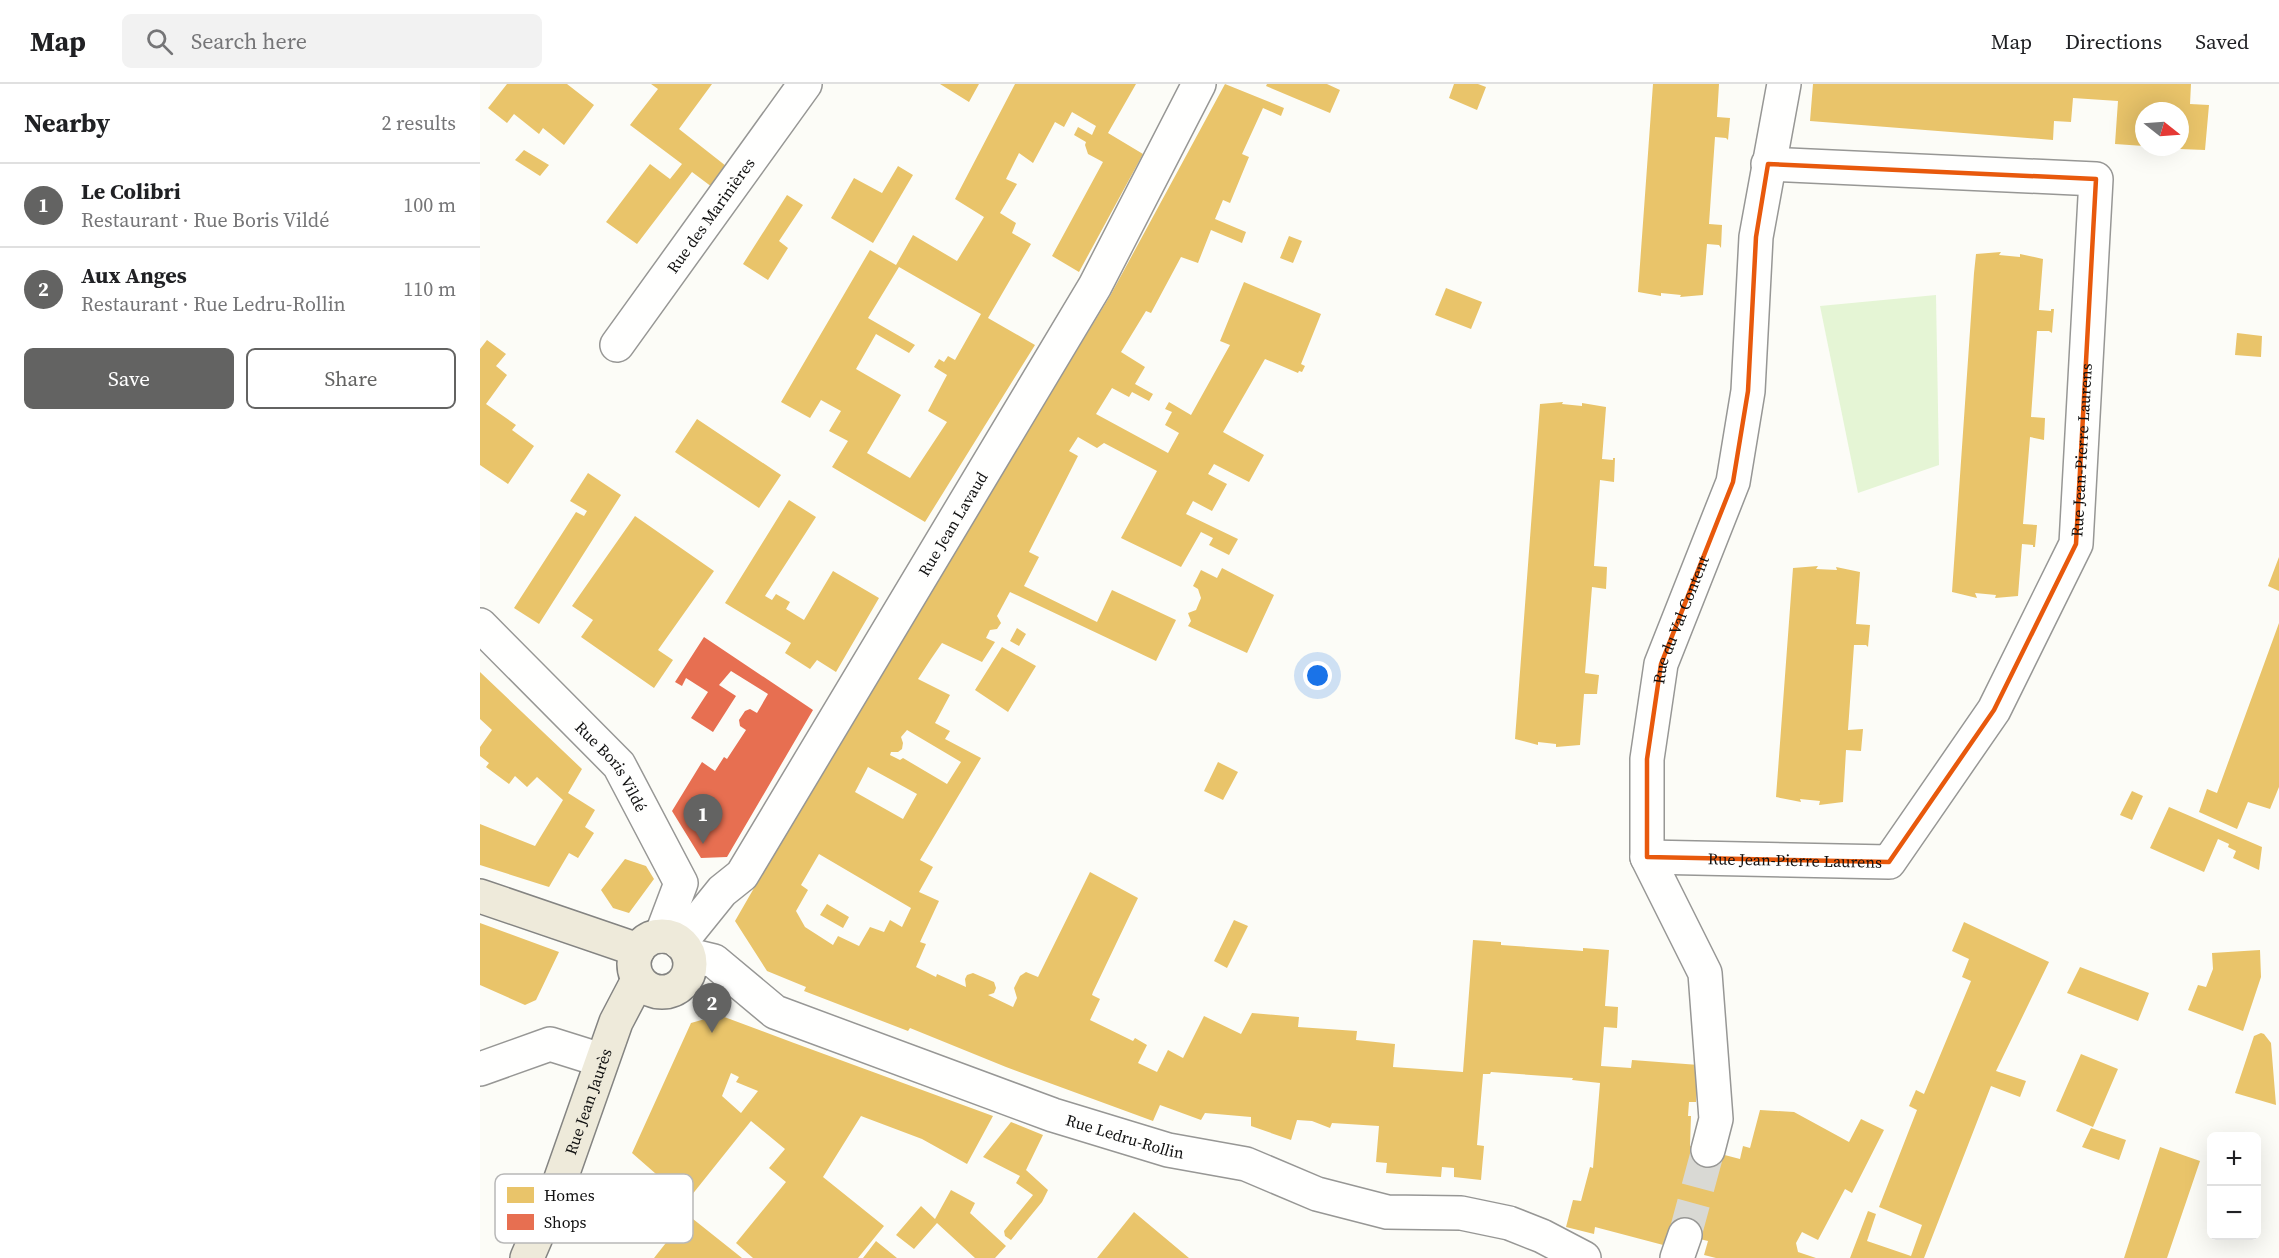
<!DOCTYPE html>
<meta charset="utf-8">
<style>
body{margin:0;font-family:"Source Serif 4",serif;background:#f2f2f2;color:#202124}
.controls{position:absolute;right:18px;bottom:18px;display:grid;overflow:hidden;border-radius:9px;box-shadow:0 6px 24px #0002}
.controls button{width:54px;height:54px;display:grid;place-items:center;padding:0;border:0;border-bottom:2px solid #e0e0e0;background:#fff;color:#202124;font:30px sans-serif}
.compass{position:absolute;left:1655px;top:18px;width:54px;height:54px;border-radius:50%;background:#fff;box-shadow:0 6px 24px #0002;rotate:107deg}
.you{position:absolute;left:838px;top:592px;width:21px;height:21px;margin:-15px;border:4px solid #fff;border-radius:50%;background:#1a73e8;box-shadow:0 0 0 9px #1a73e833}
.badge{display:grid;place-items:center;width:39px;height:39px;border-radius:50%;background:#636362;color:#fff;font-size:20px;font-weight:700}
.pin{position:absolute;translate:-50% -50px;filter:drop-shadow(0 2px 3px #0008)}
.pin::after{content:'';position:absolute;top:32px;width:21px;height:18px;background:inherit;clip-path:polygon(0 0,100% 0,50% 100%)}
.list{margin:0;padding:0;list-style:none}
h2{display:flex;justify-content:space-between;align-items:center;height:78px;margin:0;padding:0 24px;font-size:26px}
h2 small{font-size:20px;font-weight:400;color:#757577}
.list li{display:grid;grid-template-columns:39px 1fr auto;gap:18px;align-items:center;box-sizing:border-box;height:84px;padding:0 24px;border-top:2px solid #e0e0e0}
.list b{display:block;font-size:22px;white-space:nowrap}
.list p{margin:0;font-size:20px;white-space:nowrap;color:#757577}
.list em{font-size:20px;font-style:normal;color:#757577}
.actions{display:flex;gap:12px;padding:18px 24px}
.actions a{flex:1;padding:14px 0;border:2px solid #636362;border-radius:9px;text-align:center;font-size:21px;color:#636362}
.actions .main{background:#636362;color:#fff}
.icon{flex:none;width:33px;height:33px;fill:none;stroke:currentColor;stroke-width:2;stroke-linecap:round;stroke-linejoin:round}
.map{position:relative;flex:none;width:1799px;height:1174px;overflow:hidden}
header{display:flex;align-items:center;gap:36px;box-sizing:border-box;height:84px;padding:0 30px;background:#fff;border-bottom:2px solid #e0e0e0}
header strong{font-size:28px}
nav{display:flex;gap:33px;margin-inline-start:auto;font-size:21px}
.search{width:420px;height:54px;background:#f2f2f2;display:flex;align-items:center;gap:15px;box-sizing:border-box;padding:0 21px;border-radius:9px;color:#757577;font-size:22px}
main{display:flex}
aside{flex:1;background:#fff}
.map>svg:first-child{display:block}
.green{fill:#e5f5d5}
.homes{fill:#e9c46a;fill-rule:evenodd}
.shops{fill:#e76f51}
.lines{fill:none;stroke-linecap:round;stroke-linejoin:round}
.minor-tunnel{stroke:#d9d9d4;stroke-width:33;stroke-dasharray:33 16;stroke-linecap:butt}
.minor-casing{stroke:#979795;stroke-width:36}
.major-casing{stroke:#848482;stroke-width:36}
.minor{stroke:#fffffe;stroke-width:33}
.major{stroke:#eeeada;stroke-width:33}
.marked{fill:none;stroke:#e8590c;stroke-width:4.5;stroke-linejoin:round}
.labels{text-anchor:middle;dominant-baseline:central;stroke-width:6;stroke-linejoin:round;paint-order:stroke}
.street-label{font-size:16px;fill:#111;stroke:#fff}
.key{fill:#fff;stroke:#b8b8b8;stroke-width:1.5}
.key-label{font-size:16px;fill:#111}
</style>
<header>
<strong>Map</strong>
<div class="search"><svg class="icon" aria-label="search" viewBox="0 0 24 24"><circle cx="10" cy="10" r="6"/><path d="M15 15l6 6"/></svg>Search here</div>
<nav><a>Map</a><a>Directions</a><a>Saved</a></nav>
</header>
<main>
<aside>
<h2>Nearby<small>2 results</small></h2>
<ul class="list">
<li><span class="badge">1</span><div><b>Le Colibri</b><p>Restaurant · Rue Boris Vildé</p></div><em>100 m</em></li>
<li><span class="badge">2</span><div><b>Aux Anges</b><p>Restaurant · Rue Ledru-Rollin</p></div><em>110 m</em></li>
</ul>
<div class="actions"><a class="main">Save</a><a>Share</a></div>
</aside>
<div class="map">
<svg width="1799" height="1174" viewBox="0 0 1799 1174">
<rect width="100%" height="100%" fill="#fcfcf7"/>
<!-- green -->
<path class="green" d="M 1456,211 L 1459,381 L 1378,409 L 1340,222 Z"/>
<!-- homes -->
<path class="homes" d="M 27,0 L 87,0 L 114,21 L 84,61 L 63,44 L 59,50 L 34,30 L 27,39 L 8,24 Z
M 171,0 L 232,0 L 199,45 L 246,82 L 232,103 L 212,88 L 157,160 L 126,138 L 170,80 L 190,95 L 202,80 L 150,41 L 178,5 Z
M 460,0 L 499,0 L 489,18 Z
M 535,0 L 656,0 L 628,49 L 663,70 L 599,188 L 572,172 L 623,78 L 608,70 L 605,61 L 606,58 L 594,51 L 598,43 L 612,51 L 616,42 L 592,28 L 584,43 L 575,38 L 553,79 L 539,69 L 526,95 L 537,100 L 520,129 L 536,139 L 532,149 L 551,160 L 508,234 L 555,261 L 445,438 L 352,383 L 368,357 L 349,347 L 361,327 L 341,316 L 330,334 L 301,318 L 390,166 L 416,181 L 433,151 L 477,177 L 504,133 L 475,115 ZM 419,183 L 501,230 L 475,276 L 468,272 L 464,278 L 459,275 L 454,283 L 467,291 L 448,327 L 467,338 L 430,394 L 387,369 L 421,311 L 376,285 L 396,250 L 429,269 L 435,261 L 388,234 Z
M 745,0 L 804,24 L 801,32 L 783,24 L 762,70 L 769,73 L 750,119 L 743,116 L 735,135 L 766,148 L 762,159 L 731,146 L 718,179 L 701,173 L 671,229 L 666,227 L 641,268 L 665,283 L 655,300 L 673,310 L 669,317 L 652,308 L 649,313 L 632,304 L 616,330 L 688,369 L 699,349 L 685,341 L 692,328 L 685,325 L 689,318 L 711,331 L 750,261 L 740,257 L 764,198 L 841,230 L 821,280 L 825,282 L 822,288 L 819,287 L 818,289 L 785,275 L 743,348 L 784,371 L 769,398 L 734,380 L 728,390 L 747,400 L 732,427 L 713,417 L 706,430 L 758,455 L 749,471 L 729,461 L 733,454 L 721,448 L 701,483 L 641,454 L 677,387 L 624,359 L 617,364 L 598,353 L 589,367 L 598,372 L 549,468 L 559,473 L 544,502 L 617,538 L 632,506 L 696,536 L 676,577 L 530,508 L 517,532 L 521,539 L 517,545 L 510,546 L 506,554 L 515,558 L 502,578 L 462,559 L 451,575 L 438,595 L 470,611 L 455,639 L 470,647 L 465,655 L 501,674 L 440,776 L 453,783 L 439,808 L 459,817 L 440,858 L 446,860 L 436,883 L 456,893 L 457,890 L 486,903 L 485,895 L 487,891 L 493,889 L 514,898 L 516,904 L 514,909 L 508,911 L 533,923 L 537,914 L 534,904 L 540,892 L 546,888 L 558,893 L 610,788 L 658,814 L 613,908 L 612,911 L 620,915 L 610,936 L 653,957 L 655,954 L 667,961 L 658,979 L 677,988 L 688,966 L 703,974 L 724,932 L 761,950 L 772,929 L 819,933 L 818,943 L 877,947 L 876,956 L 915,960 L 913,983 L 983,988 L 993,856 L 1021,858 L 1021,861 L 1103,867 L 1103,864 L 1129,866 L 1125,922 L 1138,923 L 1137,944 L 1124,943 L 1121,982 L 1151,984 L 1152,976 L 1219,981 L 1216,1018 L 1209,1018 L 1208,1032 L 1211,1032 L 1210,1062 L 1260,1075 L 1263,1062 L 1270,1064 L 1280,1026 L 1314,1028 L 1369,1058 L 1381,1035 L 1404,1046 L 1372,1109 L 1365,1105 L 1338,1156 L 1322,1148 L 1316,1159 L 1318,1168 L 1336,1174 L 1236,1174 L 1224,1171 L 1228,1157 L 1191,1148 L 1187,1162 L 1115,1143 L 1114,1150 L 1086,1143 L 1093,1116 L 1101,1117 L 1110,1083 L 1113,1084 L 1120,999 L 1092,996 L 1093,994 L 1011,988 L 1010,990 L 1003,990 L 997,1061 L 1004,1062 L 1001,1096 L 974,1093 L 974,1084 L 962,1083 L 961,1093 L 906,1089 L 907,1079 L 896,1078 L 899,1042 L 852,1039 L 850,1044 L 832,1037 L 817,1036 L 811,1056 L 771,1042 L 771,1033 L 725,1029 L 721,1036 L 680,1021 L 673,1037 L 526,983 L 430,944 L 428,947 L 324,907 L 326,903 L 287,887 L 255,837 L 392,600 L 630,212 ZM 427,646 L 481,678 L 467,700 L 423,674 L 420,676 L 410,671 L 411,668 L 418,668 L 422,665 L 423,659 L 421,653 ZM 388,683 L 437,710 L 423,735 L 375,708 ZM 339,770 L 431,824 L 422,843 L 410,836 L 404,848 L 390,843 L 379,862 L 358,852 L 353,861 L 325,843 L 316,827 L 328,806 L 321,801 Z
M 787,0 L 847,0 L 860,6 L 850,29 L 786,2 Z
M 974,0 L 998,0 L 1006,3 L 997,26 L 969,14 Z
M 1173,0 L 1239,0 L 1237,33 L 1250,34 L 1248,56 L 1246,54 L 1235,53 L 1229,140 L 1242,141 L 1241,164 L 1239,161 L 1227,160 L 1223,211 L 1200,213 L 1201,211 L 1181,209 L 1181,212 L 1158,208 Z
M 1333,0 L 1711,0 L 1710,20 L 1729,21 L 1725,66 L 1700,65 L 1700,27 L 1664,27 L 1664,62 L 1635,60 L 1638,17 L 1593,14 L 1591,38 L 1574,37 L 1573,56 L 1330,37 Z
M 44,66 L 69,81 L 60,92 L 35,76 Z
M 418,82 L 433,91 L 393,159 L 351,134 L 374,94 L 402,109 Z
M 307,111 L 323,121 L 299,157 L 308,164 L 288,196 L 263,180 Z
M 809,152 L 822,157 L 813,179 L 800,174 Z
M 1521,168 L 1519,171 L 1540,173 L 1540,170 L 1563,175 L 1559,226 L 1571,227 L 1571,225 L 1574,225 L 1572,249 L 1569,247 L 1557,247 L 1551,333 L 1565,334 L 1564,356 L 1550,353 L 1543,440 L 1557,441 L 1555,463 L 1553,463 L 1553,461 L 1542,460 L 1538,512 L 1515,514 L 1516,511 L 1495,509 L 1497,514 L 1472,508 L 1494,189 L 1496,170 Z
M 966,204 L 1002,218 L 991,245 L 955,231 Z
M 1757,249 L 1782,252 L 1781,273 L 1755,271 Z
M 7,256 L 26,270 L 16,282 L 27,291 L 6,320 L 36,341 L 32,346 L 54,362 L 28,400 L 0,381 L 0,265 Z
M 1083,318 L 1082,320 L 1102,322 L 1102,319 L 1126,323 L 1122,375 L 1133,376 L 1133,374 L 1135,374 L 1134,398 L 1120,396 L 1114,482 L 1127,483 L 1126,505 L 1112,503 L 1105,589 L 1119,591 L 1117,610 L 1104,610 L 1100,661 L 1076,663 L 1076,660 L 1058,658 L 1058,661 L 1035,655 L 1060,320 Z
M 217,335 L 301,391 L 279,424 L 195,368 Z
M 108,389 L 141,411 L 59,540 L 34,524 L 96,428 L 104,432 L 107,427 L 90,417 Z
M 309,416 L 336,433 L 285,512 L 292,516 L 296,510 L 310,518 L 306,525 L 324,536 L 353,487 L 399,514 L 356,588 L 337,576 L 330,585 L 305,569 L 311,559 L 245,519 Z
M 155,432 L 234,487 L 178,566 L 193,576 L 174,604 L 101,553 L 113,536 L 92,522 Z
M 1799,473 L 1799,507 L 1788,502 Z
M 1338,482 L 1336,485 L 1357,486 L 1356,483 L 1380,488 L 1376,540 L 1390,541 L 1388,563 L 1386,561 L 1374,561 L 1368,646 L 1383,645 L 1381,667 L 1366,666 L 1363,718 L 1339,721 L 1340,717 L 1320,715 L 1321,718 L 1296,713 L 1313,484 Z
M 742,484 L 794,511 L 767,569 L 708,542 L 711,537 L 708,529 L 716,526 L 721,514 L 718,505 L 713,502 L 721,486 L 737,494 Z
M 1799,539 L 1799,703 L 1790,725 L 1768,718 L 1757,745 L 1719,728 L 1727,705 L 1737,709 Z
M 537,544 L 546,550 L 539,562 L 530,557 Z
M 522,563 L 556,582 L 528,628 L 495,606 Z
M 0,588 L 102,685 L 88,709 L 115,726 L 105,743 L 114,749 L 98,774 L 89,769 L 69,803 L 0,781 L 0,740 L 55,762 L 83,716 L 57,693 L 47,703 L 35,692 L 29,700 L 6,683 L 9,679 L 0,672 L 0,663 L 12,646 L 0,635 Z
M 738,678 L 758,688 L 743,716 L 724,707 Z
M 1652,707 L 1663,712 L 1652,736 L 1640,731 Z
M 1689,723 L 1782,763 L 1779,786 L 1753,774 L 1756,767 L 1748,763 L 1749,760 L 1738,755 L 1724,788 L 1670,764 Z
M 145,775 L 166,782 L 174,795 L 149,829 L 133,824 L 121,806 Z
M 347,820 L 369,833 L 363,844 L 340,831 Z
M 754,836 L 768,842 L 747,884 L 734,877 Z
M 1484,838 L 1569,878 L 1516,987 L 1546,997 L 1540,1013 L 1511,1002 L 1444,1174 L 1370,1174 L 1388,1127 L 1396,1130 L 1387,1157 L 1431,1172 L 1442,1141 L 1399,1123 L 1437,1026 L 1429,1022 L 1436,1006 L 1444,1010 L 1491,897 L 1482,893 L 1489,875 L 1472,867 Z
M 0,839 L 79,868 L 56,916 L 45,921 L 0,901 Z
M 1780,866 L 1781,893 L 1763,947 L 1708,926 L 1718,901 L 1726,903 L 1733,885 L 1732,869 Z
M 1600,883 L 1669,909 L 1658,937 L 1587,909 Z
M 239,931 L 314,959 L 513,1032 L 487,1080 L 442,1055 L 381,1032 L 343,1093 L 404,1142 L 378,1174 L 273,1174 L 256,1159 L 306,1098 L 289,1084 L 305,1065 L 271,1037 L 207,1117 L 152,1069 L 211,939 ZM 251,989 L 259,993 L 256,998 L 278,1007 L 261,1029 L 242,1012 Z
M 1781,949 L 1784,950 L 1791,959 L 1796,1021 L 1755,1009 L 1774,952 Z
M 1601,970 L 1638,985 L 1613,1043 L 1576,1027 Z
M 531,1038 L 563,1051 L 546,1086 L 568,1106 L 562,1118 L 531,1156 L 525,1152 L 524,1147 L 553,1111 L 536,1099 L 540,1092 L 503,1073 Z
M 1611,1044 L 1646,1056 L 1639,1076 L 1602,1063 Z
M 1680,1063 L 1720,1077 L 1687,1174 L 1644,1174 Z
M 471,1106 L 495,1119 L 490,1129 L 526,1162 L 515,1174 L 495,1174 L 457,1139 L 434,1165 L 416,1151 L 441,1122 L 455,1135 Z
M 654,1128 L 709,1174 L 617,1174 Z
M 208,1131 L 262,1174 L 174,1174 Z
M 396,1157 L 417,1174 L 383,1174 Z"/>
<!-- shops -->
<path class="shops" d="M 224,553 L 333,626 L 247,773 L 221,774 L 192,727 L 222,678 L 235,687 L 244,673 L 247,675 L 266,646 L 260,642 L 259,636 L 265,627 L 270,625 L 277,629 L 288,610 L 251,587 L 239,601 L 256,612 L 233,648 L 211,634 L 228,608 L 206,594 L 202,602 L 195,598 Z"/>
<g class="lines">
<!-- minor-tunnel -->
<path class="minor-tunnel" d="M 1205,1151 L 1228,1066"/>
<!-- minor casing -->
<g class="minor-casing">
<g id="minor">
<path id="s1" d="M 137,261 L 325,0"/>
<path id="s2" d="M 0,541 L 139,681 L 201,799 L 181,852"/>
<path id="s3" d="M 1167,773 L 1409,778 L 1514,626 L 1596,460 L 1616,95 L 1288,80"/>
<path id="s4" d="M 200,859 L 242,807 L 262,791 L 615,202 L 719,0"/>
<path id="s5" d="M 209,871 L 234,877 L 295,928 L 573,1031 L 688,1066 L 766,1080 L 837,1110 L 907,1128 L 981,1129 L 1029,1139 L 1062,1152 L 1104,1174"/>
<path d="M 0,985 L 70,960 L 121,976"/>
<path id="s6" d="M 1228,1066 L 1236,1035 L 1225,889 L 1167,773 L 1167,675 L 1181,580 L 1253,398 L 1268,307 L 1276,153 L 1304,0"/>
<path d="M 1197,1174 L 1205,1151"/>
</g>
</g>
<!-- major casing -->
<g class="major-casing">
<g id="major">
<path d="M 0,812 L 158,866"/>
<circle cx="182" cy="880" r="28"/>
<path id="s7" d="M 47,1174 L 80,1097 L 136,938 L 158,896"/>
</g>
</g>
<!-- minor -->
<use href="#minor" class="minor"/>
<!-- major -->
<use href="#major" class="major"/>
</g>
<!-- marked area -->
<path class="marked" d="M 1288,80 L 1616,95 L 1596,460 L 1514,626 L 1409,778 L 1167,773 L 1167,675 L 1181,580 L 1253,398 L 1268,307 L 1276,153 Z"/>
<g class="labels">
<!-- street labels -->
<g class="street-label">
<text stroke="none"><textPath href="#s1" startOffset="160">Rue des Marinières</textPath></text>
<text stroke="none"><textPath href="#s3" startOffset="706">Rue Jean-Pierre Laurens</textPath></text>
<text stroke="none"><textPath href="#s4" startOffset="502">Rue Jean Lavaud</textPath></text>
<text stroke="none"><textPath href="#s6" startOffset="550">Rue du Val Content</textPath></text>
<text stroke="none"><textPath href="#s2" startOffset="194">Rue Boris Vildé</textPath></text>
<text stroke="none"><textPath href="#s3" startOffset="148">Rue Jean-Pierre Laurens</textPath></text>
<text stroke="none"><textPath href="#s7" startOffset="168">Rue Jean Jaurès</textPath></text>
<text stroke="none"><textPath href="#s5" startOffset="477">Rue Ledru-Rollin</textPath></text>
</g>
</g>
<!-- legend -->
<rect x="15" y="1090" width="198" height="69" rx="9" class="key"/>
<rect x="27" y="1103" width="27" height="16" fill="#e9c46a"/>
<rect x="27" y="1130" width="27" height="16" fill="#e76f51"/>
<g class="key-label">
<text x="64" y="1117">Homes</text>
<text x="64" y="1144">Shops</text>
</g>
</svg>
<div class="controls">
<button>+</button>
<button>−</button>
</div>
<svg class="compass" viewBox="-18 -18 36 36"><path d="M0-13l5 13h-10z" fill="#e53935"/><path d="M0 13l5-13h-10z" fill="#757577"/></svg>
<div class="you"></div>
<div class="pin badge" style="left:223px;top:760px">1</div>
<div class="pin badge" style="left:232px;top:949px">2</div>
</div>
</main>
